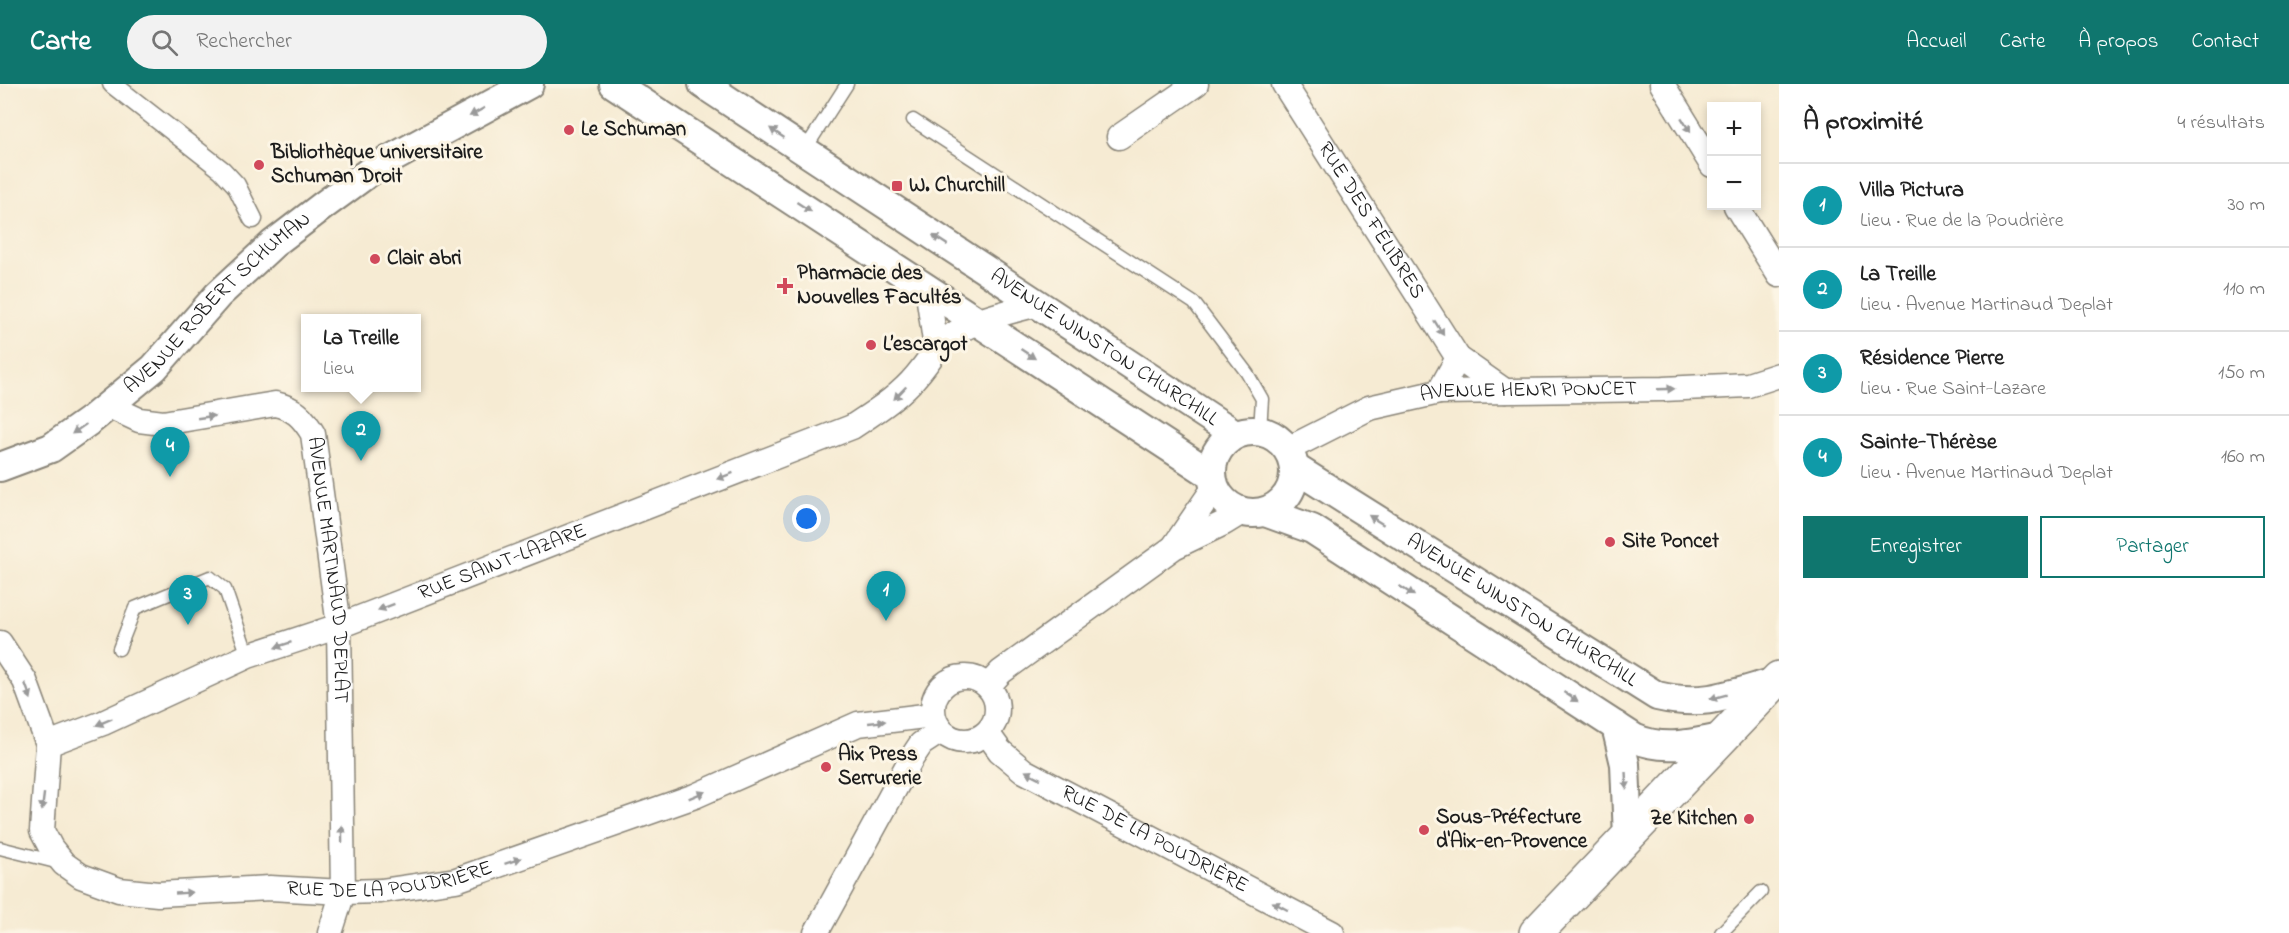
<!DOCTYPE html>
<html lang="fr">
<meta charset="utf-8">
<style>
body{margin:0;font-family:"Indie Flower",sans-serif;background:#f2f2f2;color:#222}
.controls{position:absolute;right:18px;top:18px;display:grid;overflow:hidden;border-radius:0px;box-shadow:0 3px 9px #0003}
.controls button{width:54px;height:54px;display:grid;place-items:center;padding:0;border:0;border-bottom:2px solid #e0e0e0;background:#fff;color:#222;font:30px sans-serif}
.you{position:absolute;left:807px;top:435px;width:21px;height:21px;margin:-15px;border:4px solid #fff;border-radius:50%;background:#1a73e8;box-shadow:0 0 0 9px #1a73e833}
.badge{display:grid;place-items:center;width:39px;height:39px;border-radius:50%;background:#0f766e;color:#fff;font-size:20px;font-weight:700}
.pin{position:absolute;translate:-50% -50px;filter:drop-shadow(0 2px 3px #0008)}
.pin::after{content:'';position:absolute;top:32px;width:21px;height:18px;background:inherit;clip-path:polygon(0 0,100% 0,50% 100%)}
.popup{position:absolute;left:301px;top:230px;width:120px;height:78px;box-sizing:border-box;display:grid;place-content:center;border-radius:0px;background:#fff;filter:drop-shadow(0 2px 4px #0005);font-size:20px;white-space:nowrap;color:#767676}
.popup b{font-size:22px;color:#222}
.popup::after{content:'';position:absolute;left:50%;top:100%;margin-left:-12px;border:12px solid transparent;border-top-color:#fff}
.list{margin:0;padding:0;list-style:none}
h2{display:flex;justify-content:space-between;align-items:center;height:78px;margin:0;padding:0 24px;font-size:26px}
h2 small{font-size:20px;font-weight:400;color:#767676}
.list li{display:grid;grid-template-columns:39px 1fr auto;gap:18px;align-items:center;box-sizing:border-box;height:84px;padding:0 24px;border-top:2px solid #e0e0e0}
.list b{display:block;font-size:22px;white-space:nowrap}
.list p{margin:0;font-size:20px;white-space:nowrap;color:#767676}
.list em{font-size:20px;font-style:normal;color:#767676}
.actions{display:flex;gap:12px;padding:18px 24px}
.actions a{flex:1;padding:14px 0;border:2px solid #0f766e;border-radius:0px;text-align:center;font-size:21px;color:#0f766e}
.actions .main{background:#0f766e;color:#fff}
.icon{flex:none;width:33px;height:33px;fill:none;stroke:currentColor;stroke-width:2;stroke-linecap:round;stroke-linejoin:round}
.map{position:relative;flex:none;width:1779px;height:849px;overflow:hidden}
header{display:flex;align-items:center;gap:36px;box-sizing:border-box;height:84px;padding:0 30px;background:#0f766e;color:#fff}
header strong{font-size:28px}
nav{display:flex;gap:33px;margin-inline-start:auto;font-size:21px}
.search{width:420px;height:54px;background:#f2f2f2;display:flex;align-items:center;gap:15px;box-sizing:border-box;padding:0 21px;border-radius:33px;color:#767676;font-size:22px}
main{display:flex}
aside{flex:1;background:#fff}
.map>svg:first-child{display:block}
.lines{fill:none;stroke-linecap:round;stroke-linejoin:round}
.service-casing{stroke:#898478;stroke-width:15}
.pedestrian-casing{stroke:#898478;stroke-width:21}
.minor-casing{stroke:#898478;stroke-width:27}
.tertiary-casing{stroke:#898478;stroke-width:32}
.primary-casing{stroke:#898478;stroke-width:36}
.service{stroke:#fff;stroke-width:12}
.pedestrian{stroke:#fff;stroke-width:18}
.minor{stroke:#fff;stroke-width:24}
.tertiary{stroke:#fff;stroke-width:28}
.primary{stroke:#fff;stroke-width:33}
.oneway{fill:#999}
.poi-dot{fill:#d1495b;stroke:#fcf5e5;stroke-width:2}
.labels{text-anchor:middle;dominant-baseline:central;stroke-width:6;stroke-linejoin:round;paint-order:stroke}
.poi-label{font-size:21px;font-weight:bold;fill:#1c1c1c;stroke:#fcf5e5;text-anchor:start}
.street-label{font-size:21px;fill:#1c1c1c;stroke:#fcf5e5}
</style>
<header>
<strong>Carte</strong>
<div class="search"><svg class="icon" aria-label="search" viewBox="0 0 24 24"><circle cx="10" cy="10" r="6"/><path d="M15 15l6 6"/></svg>Rechercher</div>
<nav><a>Accueil</a><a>Carte</a><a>À propos</a><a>Contact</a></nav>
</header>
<main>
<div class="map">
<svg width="1779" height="849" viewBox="0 0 1779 849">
<rect width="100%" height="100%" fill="#fcf5e5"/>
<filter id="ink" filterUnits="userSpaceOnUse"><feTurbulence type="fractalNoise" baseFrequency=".0167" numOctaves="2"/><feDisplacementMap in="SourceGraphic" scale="12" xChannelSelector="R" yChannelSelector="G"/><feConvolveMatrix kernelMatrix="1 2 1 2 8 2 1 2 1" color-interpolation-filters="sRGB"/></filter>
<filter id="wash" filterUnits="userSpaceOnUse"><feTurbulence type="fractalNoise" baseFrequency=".008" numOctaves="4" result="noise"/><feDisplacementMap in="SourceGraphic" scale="24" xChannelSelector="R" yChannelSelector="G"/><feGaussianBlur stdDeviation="1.35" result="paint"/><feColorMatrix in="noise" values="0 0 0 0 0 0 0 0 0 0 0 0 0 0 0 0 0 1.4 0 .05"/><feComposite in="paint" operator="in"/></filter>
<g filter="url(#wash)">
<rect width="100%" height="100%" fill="#f6ebd3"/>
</g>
<g filter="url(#ink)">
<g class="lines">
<!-- service casing -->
<g class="service-casing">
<path id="service" d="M 913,36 L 1194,219 L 1247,289 L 1262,315 L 1260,346
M 804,67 L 847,0
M 119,565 L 135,524 L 210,493 L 225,505 L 248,572
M 0,764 L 60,779
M 1721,849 L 1761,808"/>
</g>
<!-- pedestrian casing -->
<g class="pedestrian-casing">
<path id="pedestrian" d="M 112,0 L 222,86 L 236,101 L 253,135"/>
</g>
<!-- minor casing -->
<g class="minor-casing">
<g id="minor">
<path id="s1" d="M 1284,0 L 1458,274 L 1439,308"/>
<path d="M 1662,0 L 1712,81"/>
<path d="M 1119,53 L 1196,0"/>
<path d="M 1736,122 L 1779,191"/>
<path d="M 927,203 L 936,264"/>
<path d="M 1458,274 L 1505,307"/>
<path id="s2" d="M 109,322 L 139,336 L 163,339 L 275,320 C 294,324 303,333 313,350 L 339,542 L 343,808 L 330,849"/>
<path id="s3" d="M 1288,365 L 1369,324 L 1439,308 L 1663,305 L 1748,301 L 1779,291"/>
<path d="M 1175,461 L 1214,404"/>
<path id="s4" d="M 0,559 L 25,597 L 48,660 L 42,747 L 51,764 L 64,780 L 81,792 L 119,806 L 158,810 L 270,804 L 343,808 L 381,807 L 456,796 L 695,712 L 858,640 L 933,631"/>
<circle cx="965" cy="625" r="32"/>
<path d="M 988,602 L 1001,588 L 1174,463 L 1224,439 L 1242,428"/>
<path id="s5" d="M 987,649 L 1000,667 L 1024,687 L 1332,849"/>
<path id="s6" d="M 48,660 L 103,639 L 248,572 L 339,542 L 852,343 C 876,327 899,313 917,291 C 930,276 937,261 954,250 C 978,234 1010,228 1037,220"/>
<path d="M 816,849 L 911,675 L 921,660 L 941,647"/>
</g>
</g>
<!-- tertiary casing -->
<g class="tertiary-casing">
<g id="tertiary">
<path d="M 614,0 L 1212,391"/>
<path id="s7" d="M 703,0 L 1235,350"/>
<circle cx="1253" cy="388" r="41"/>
<path id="s8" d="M 0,383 L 51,364 L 92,335 L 154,284 L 218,211 L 273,160 L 324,121 L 376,83 L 529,0"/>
<path id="s9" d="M 1295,384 L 1657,612 C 1704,623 1729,611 1775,598"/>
<path d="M 1265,428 L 1312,445 L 1634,654 C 1663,667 1690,660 1721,654"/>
<path d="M 1616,642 L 1625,680 L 1628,754"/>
</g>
</g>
<!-- primary casing -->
<g class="primary-casing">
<path id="primary" d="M 1536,849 L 1779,594"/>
</g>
<!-- service -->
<use href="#service" class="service"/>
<!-- pedestrian -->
<use href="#pedestrian" class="pedestrian"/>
<!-- minor -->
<use href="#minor" class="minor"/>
<!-- tertiary -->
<use href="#tertiary" class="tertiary"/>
<!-- primary -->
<use href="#primary" class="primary"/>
</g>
<!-- one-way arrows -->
<defs><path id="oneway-solid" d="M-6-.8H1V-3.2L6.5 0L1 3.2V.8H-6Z" transform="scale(1.5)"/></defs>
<g class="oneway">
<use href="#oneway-solid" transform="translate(477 28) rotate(151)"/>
<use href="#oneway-solid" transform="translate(1686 41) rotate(58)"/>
<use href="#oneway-solid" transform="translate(777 49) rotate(-146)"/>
<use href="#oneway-solid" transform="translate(804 123) rotate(33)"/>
<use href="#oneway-solid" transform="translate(940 156) rotate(-147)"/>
<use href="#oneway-solid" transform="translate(1439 244) rotate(58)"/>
<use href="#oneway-solid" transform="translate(1028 270) rotate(33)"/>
<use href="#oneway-solid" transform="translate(1666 305) rotate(-2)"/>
<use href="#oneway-solid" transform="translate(900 309) rotate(134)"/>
<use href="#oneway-solid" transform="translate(206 333) rotate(-8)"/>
<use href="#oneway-solid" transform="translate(79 345) rotate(145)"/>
<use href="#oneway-solid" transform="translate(725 392) rotate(159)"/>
<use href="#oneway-solid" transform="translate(1376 436) rotate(-148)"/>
<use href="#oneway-solid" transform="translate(1407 507) rotate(33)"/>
<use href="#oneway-solid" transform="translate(386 523) rotate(159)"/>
<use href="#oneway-solid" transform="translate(283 561) rotate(161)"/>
<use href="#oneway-solid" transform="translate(28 607) rotate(70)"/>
<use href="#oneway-solid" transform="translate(1571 613) rotate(33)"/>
<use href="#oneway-solid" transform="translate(1718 613) rotate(165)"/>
<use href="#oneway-solid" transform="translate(104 638) rotate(157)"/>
<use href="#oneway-solid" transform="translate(877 638) rotate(-6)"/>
<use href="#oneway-solid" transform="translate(1033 691) rotate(-153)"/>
<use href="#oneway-solid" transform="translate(1626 697) rotate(87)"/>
<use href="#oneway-solid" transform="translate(697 711) rotate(-22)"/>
<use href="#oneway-solid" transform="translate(43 718) rotate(97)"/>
<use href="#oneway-solid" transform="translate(342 750) rotate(-91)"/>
<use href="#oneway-solid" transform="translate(513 777) rotate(-19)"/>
<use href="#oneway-solid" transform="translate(184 809) rotate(-3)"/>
<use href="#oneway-solid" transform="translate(1280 822) rotate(-152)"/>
</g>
</g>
<!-- markers -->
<g class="poi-dot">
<circle cx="569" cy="46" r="6"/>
<circle cx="259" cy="81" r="6"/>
<rect x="891" y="96" width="12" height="12" rx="3"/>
<circle cx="375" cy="175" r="6"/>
<path d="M782 193h6v6h6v6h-6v6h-6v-6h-6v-6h6z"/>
<circle cx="871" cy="261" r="6"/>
<circle cx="1610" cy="458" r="6"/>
<circle cx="826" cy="683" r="6"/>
<circle cx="1749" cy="735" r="6"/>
<circle cx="1424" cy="746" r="6"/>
</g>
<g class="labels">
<!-- poi labels -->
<g class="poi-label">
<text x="581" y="46">Le Schuman</text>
<text x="271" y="69">Bibliothèque universitaire<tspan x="271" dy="24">Schuman Droit</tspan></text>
<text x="909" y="102">W. Churchill</text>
<text x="387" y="175">Clair abri</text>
<text x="797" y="190">Pharmacie des<tspan x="797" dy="24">Nouvelles Facultés</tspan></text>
<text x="883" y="261">L’escargot</text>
<text x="1622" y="458">Site Poncet</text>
<text x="838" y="671">Aix Press<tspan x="838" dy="24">Serrurerie</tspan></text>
<text x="1436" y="734">Sous-Préfecture<tspan x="1436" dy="24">d'Aix-en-Provence</tspan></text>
<text x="1737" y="735" text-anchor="end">Ze Kitchen</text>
</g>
<!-- street labels -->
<g class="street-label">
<text stroke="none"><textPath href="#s1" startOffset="162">RUE DES FÉLIBRES</textPath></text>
<text stroke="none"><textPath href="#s8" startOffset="276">AVENUE ROBERT SCHUMAN</textPath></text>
<text stroke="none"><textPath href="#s7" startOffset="480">AVENUE WINSTON CHURCHILL</textPath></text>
<text stroke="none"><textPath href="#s3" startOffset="252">AVENUE HENRI PONCET</textPath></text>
<text stroke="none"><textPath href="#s6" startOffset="490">RUE SAINT-LAZARE</textPath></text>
<text stroke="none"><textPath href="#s2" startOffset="358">AVENUE MARTINAUD DEPLAT</textPath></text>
<text stroke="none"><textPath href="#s9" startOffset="268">AVENUE WINSTON CHURCHILL</textPath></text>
<text stroke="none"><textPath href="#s5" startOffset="201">RUE DE LA POUDRIÈRE</textPath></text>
<text stroke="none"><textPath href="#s4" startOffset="573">RUE DE LA POUDRIÈRE</textPath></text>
</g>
</g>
</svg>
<div class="controls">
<button>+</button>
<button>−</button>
</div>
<div class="you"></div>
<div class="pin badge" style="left:886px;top:537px;background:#0f9aa8">1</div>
<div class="pin badge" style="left:361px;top:377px;background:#0f9aa8">2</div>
<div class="popup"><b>La Treille</b>Lieu</div>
<div class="pin badge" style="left:188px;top:541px;background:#0f9aa8">3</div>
<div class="pin badge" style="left:170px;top:393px;background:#0f9aa8">4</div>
</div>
<aside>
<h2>À proximité<small>4 résultats</small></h2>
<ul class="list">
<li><span class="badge" style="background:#0f9aa8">1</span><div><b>Villa Pictura</b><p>Lieu · Rue de la Poudrière</p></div><em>30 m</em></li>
<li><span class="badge" style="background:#0f9aa8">2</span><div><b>La Treille</b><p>Lieu · Avenue Martinaud Deplat</p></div><em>110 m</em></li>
<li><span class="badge" style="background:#0f9aa8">3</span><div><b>Résidence Pierre</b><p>Lieu · Rue Saint-Lazare</p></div><em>150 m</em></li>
<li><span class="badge" style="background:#0f9aa8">4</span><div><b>Sainte-Thérèse</b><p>Lieu · Avenue Martinaud Deplat</p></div><em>160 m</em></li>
</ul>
<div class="actions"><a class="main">Enregistrer</a><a>Partager</a></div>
</aside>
</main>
